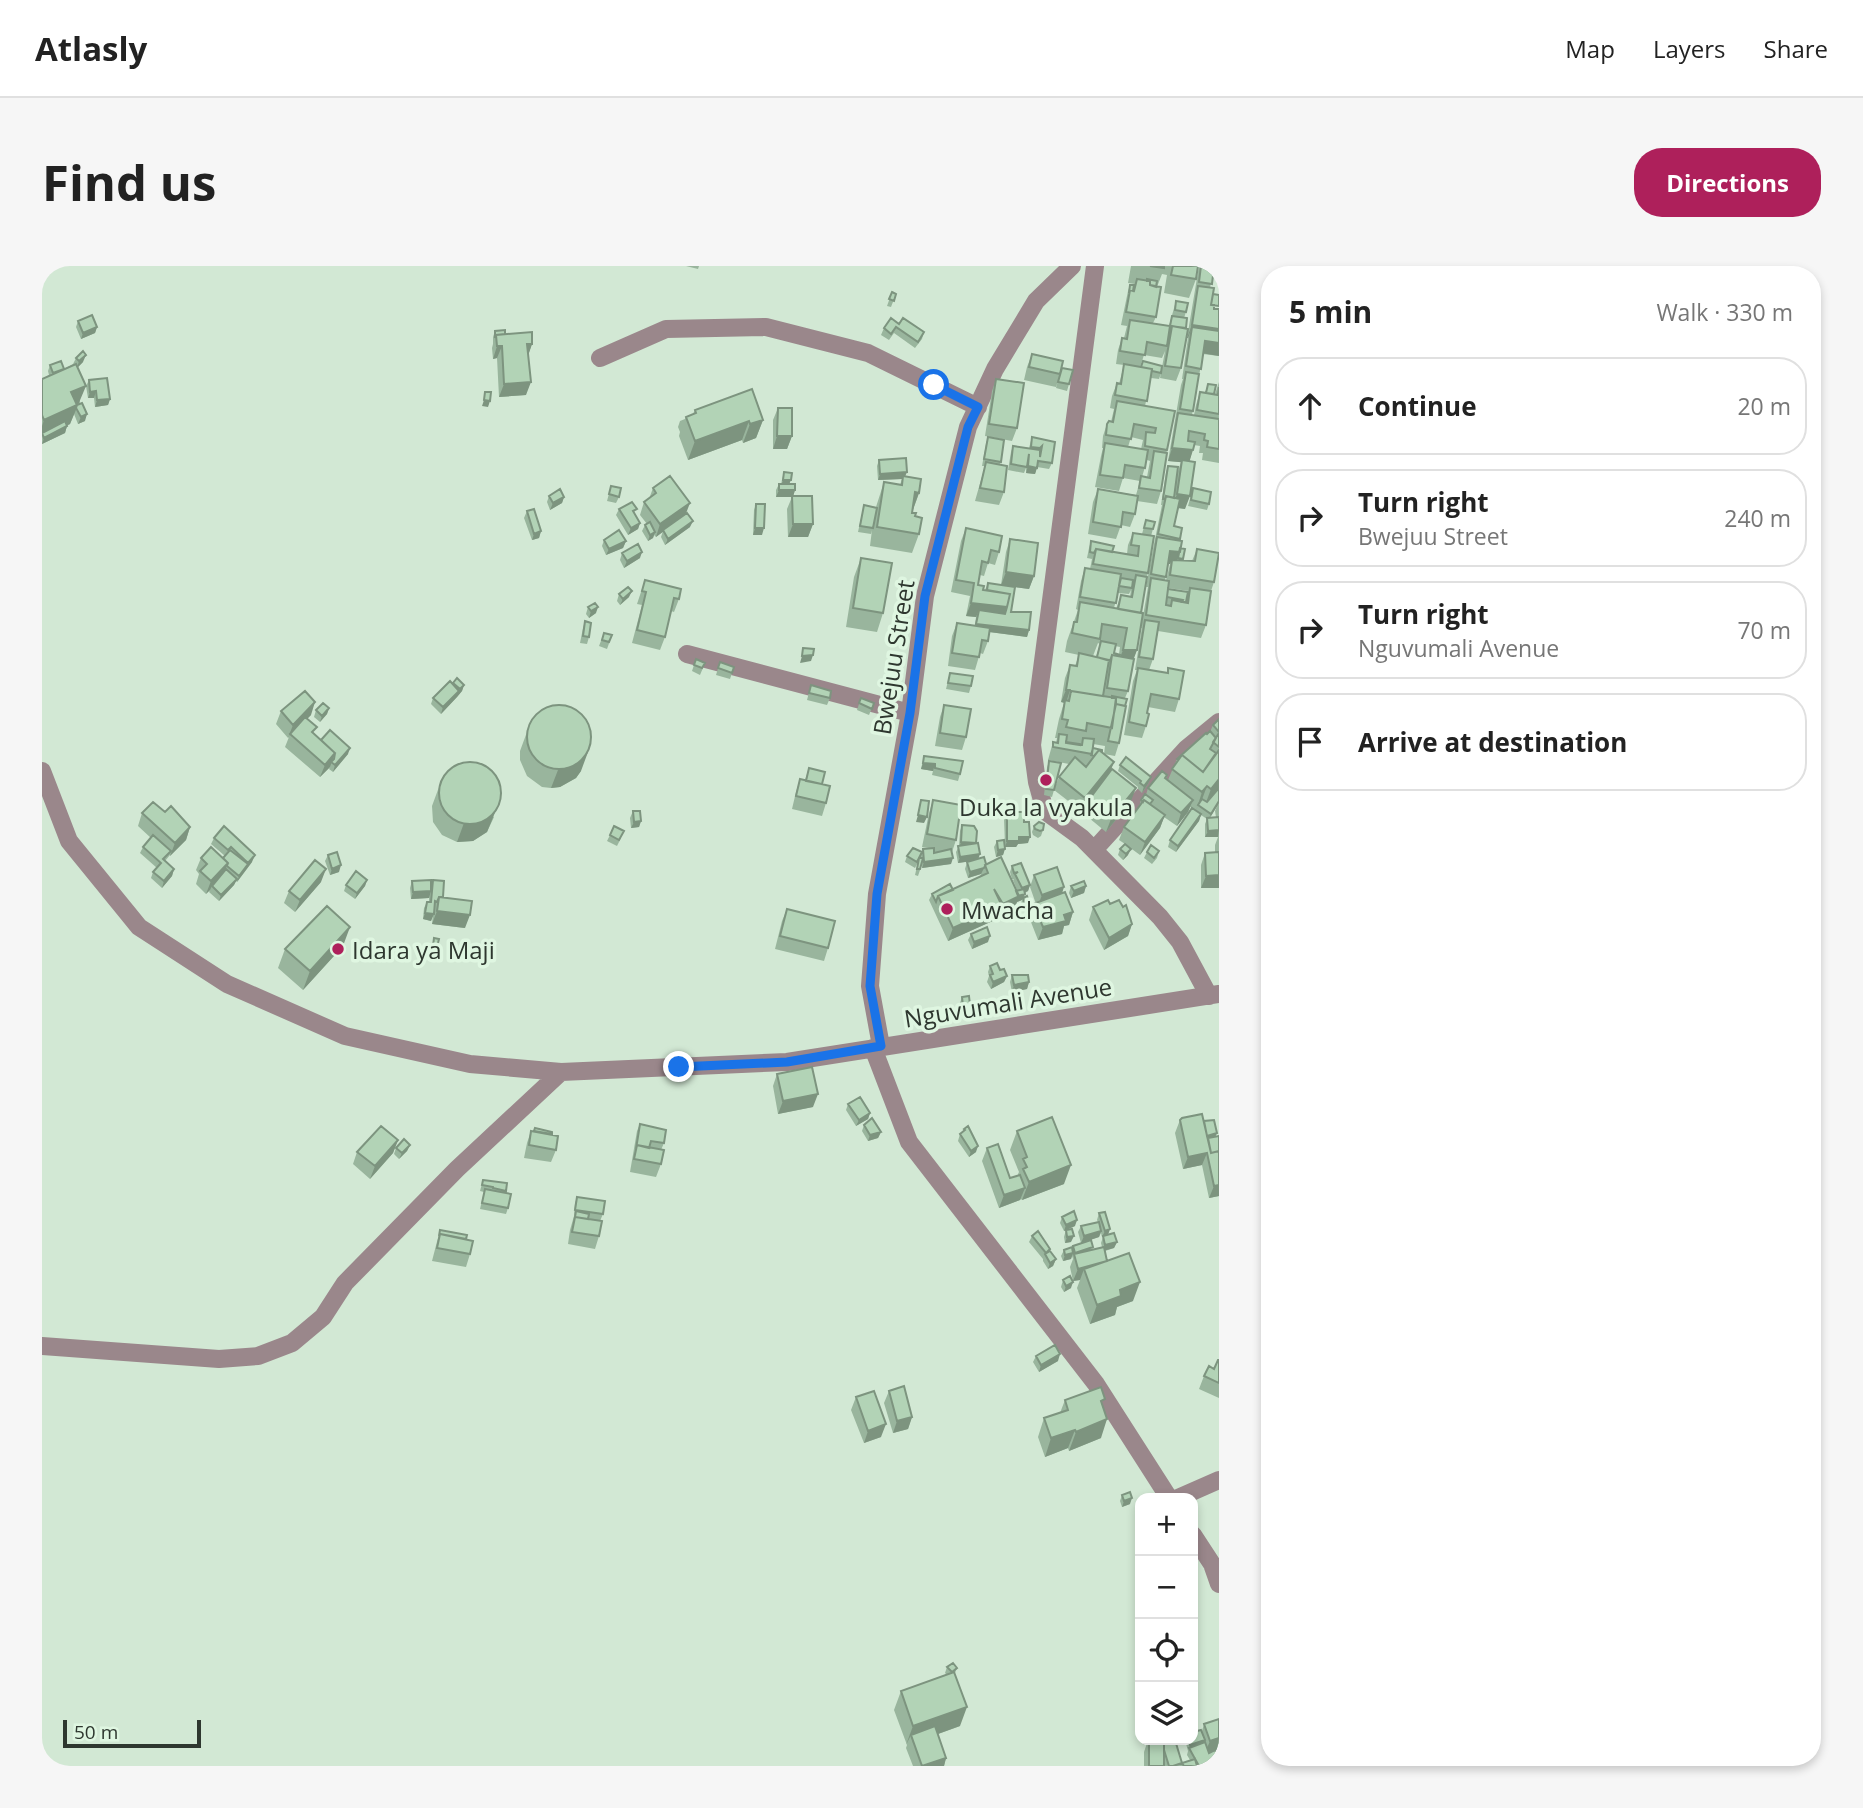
<!DOCTYPE html>
<meta charset="utf-8">
<style>
body{margin:0;font-family:"Open Sans",sans-serif;background:#f6f6f6;color:#222}
.controls{position:absolute;right:21px;bottom:21px;display:grid;overflow:hidden;border-radius:14px;box-shadow:0 4px 10px #0003}
.controls button{width:63px;height:63px;display:grid;place-items:center;padding:0;border:0;border-bottom:2px solid #e0e0e0;background:#fff;color:#222;font:35px sans-serif}
.scale{position:absolute;left:21px;bottom:18px;width:138px;box-sizing:border-box;padding-left:7px;border:4px solid #2e372f;border-top:0;font-size:19px;line-height:24px;white-space:nowrap;color:#2e372f;-webkit-text-stroke:5px #dff6e1;paint-order:stroke}
.stop{position:absolute;width:21px;height:21px;margin:-16px;border:5px solid #1a73e8;border-radius:50%;background:#fff}
.stop.end{background:#1a73e8;border-color:#fff;box-shadow:0 2px 7px #0008}
.list{margin:0;padding:0;list-style:none}
h2{display:flex;justify-content:space-between;align-items:center;height:91px;margin:0;padding:0 28px;font-size:30px}
h2 small{font-size:23px;font-weight:400;color:#767676}
.list li{display:grid;grid-template-columns:46px 1fr auto;gap:21px;align-items:center;box-sizing:border-box;height:98px;margin:0 14px 14px;padding:0 14px;border:2px solid #e0e0e0;border-radius:28px}
.list b{display:block;font-size:26px;white-space:nowrap}
.list p{margin:0;font-size:23px;white-space:nowrap;color:#767676}
.list em{font-size:23px;font-style:normal;color:#767676}
.icon{flex:none;width:38px;height:38px;fill:none;stroke:currentColor;stroke-width:2;stroke-linecap:round;stroke-linejoin:round}
.map{position:relative;flex:none;width:1177px;height:1500px;overflow:hidden;border-radius:28px}
header{display:flex;align-items:center;gap:42px;box-sizing:border-box;height:98px;padding:0 35px;background:#fff;border-bottom:2px solid #e0e0e0}
header strong{font-size:33px}
nav{display:flex;gap:38px;margin-inline-start:auto;font-size:24px}
.intro{display:flex;align-items:center;justify-content:space-between;box-sizing:border-box;height:168px;padding:0 42px}
h1{margin:0;font-size:49px}
.button{padding:18px 32px;border-radius:28px;background:#ae205b;color:#fff;font-size:24px;font-weight:700}
main{display:flex;gap:42px;padding:0 42px}
aside{flex:1;background:#fff;border-radius:28px;box-shadow:0 4px 10px #0003}
.map>svg:first-child{display:block}
.lines{fill:none;stroke-linecap:round;stroke-linejoin:round}
.path{stroke:#96a898;stroke-width:3.5;stroke-dasharray:3.5 3.5;stroke-linecap:butt}
.minor{stroke:#9a878b;stroke-width:18}
.wall{fill:#99b59d;fill-rule:evenodd}
.shaded-wall{fill:#7d947f}
.building{fill:#b2d3b6;stroke:#7d947f;stroke-width:2}
.route{stroke:#1a73e8;stroke-width:9}
.poi-dot{fill:#ae205b;stroke:#dff6e1;stroke-width:2.5}
.labels{text-anchor:middle;dominant-baseline:central;stroke-width:7;stroke-linejoin:round;paint-order:stroke}
.street-label{font-size:24px;fill:#2e372f;stroke:#dff6e1}
.poi-label{font-size:24px;fill:#2e372f;stroke:#dff6e1;text-anchor:start}
</style>
<header>
<strong>Atlasly</strong>
<nav><a>Map</a><a>Layers</a><a>Share</a></nav>
</header>
<div class="intro"><h1>Find us</h1><a class="button">Directions</a></div>
<main>
<div class="map">
<svg width="1177" height="1500" viewBox="0 0 1177 1500">
<rect width="100%" height="100%" fill="#d2e8d4"/>
<g class="lines">
<!-- path -->
<path class="path" d="M 0,11 L 11,0"/>
<!-- minor -->
<path class="minor" d="M 1053,0 L 990,479 L 995,516 L 1003,545 L 1040,572 L 1118,651 L 1138,676 L 1167,730
M 558,92 L 624,63 L 724,61 L 826,87 L 936,141
M 645,388 L 868,447
M 0,505 L 27,575 L 97,661 L 185,718 L 303,770 L 428,798 L 519,806 L 745,796 L 1177,728
M 1052,584 L 1144,483 L 1177,456
M 839,780 L 828,720 L 835,628 L 868,447 L 883,330 L 926,161 L 953,103 L 994,35 L 1030,0
M 831,782 L 867,876 L 1054,1118 L 1127,1232
M 0,1080 L 177,1093 L 216,1090 L 250,1077 L 281,1051 L 303,1017 L 415,903 L 519,806
M 1136,1232 L 1177,1214
M 1151,1269 L 1170,1298 L 1177,1318"/>
</g>
<!-- wall -->
<path class="wall" d="M 644,0 L 657,0 L 656,3 Z
M 1089,0 L 1156,0 L 1154,13 L 1147,32 L 1122,27 L 1125,9 L 1120,8 L 1115,21 L 1114,51 L 1111,57 L 1127,60 L 1134,35 L 1144,46 L 1142,52 L 1139,102 L 1134,115 L 1118,112 L 1123,85 L 1120,92 L 1102,89 L 1098,101 L 1101,95 L 1119,107 L 1117,113 L 1109,112 L 1103,140 L 1125,184 L 1119,225 L 1115,238 L 1095,235 L 1093,248 L 1088,261 L 1079,259 L 1074,273 L 1046,268 L 1051,236 L 1056,223 L 1094,229 L 1098,215 L 1081,212 L 1077,225 L 1053,221 L 1059,190 L 1061,182 L 1060,182 L 1061,170 L 1065,158 L 1069,156 L 1072,143 L 1068,142 L 1070,130 L 1075,117 L 1077,118 L 1082,99 L 1074,98 L 1076,84 L 1080,72 L 1082,72 L 1085,60 L 1079,59 L 1086,25 L 1088,19 L 1092,21 L 1093,18 L 1086,17 ZM 1089,171 L 1101,174 L 1099,183 L 1086,181 ZM 1105,194 L 1108,195 L 1105,211 L 1100,211 Z
M 1157,0 L 1172,0 L 1168,22 L 1171,28 L 1177,90 L 1161,88 L 1150,149 L 1152,149 L 1154,139 L 1158,126 L 1163,127 L 1166,118 L 1173,128 L 1177,116 L 1177,197 L 1160,194 L 1161,187 L 1157,187 L 1158,180 L 1152,179 L 1147,196 L 1143,243 L 1136,242 L 1132,260 L 1140,262 L 1137,274 L 1140,294 L 1150,295 L 1155,283 L 1172,316 L 1169,325 L 1164,359 L 1159,372 L 1116,365 L 1111,393 L 1107,404 L 1125,407 L 1126,402 L 1137,433 L 1133,446 L 1106,441 L 1104,460 L 1100,472 L 1082,469 L 1091,415 L 1095,404 L 1093,404 L 1099,367 L 1100,362 L 1099,362 L 1106,321 L 1104,321 L 1111,283 L 1120,239 L 1119,239 L 1124,206 L 1126,200 L 1136,205 L 1139,196 L 1126,195 L 1139,119 L 1141,113 L 1140,113 L 1146,72 L 1145,72 ZM 1126,298 L 1128,298 L 1124,315 L 1123,314 ZM 1126,322 L 1147,325 L 1145,330 L 1126,323 Z
M 850,26 L 854,28 L 849,41 L 845,40 Z
M 36,55 L 55,61 L 53,67 L 39,73 L 34,61 Z
M 857,58 L 882,66 L 880,73 L 873,82 L 852,67 L 847,74 L 839,69 L 842,62 Z
M 453,65 L 490,78 L 486,89 L 484,129 L 457,131 L 455,92 L 451,93 L 450,82 L 451,78 L 451,71 Z
M 990,88 L 1020,102 L 1027,118 L 1025,125 L 1014,122 L 1016,115 L 1014,121 L 982,114 L 985,101 Z
M 34,92 L 41,96 L 36,101 L 38,138 L 43,155 L 36,158 L 32,148 L 28,158 L 25,160 L 23,167 L 0,178 L 0,113 L 7,109 L 6,105 L 8,99 L 22,103 L 31,98 Z
M 954,113 L 975,162 L 970,175 L 943,170 L 950,125 Z
M 47,114 L 68,133 L 66,139 L 53,141 L 52,132 L 46,132 L 44,120 Z
M 736,142 L 750,170 L 745,183 L 731,183 L 731,154 Z
M 653,144 L 721,154 L 714,172 L 701,177 L 700,174 L 646,194 L 637,170 L 638,166 L 636,161 L 638,155 L 643,153 L 644,151 L 651,148 Z
M 946,171 L 959,196 L 958,198 L 962,226 L 957,239 L 933,235 L 943,200 L 940,200 L 944,178 Z
M 990,171 L 1010,197 L 1007,203 L 995,201 L 993,208 L 984,207 L 984,202 L 982,207 L 966,204 L 969,186 L 971,180 L 987,182 Z
M 837,194 L 863,210 L 877,227 L 870,247 L 873,250 L 877,268 L 870,287 L 828,280 L 830,264 L 829,268 L 816,266 L 822,239 L 834,241 L 842,216 L 858,219 L 860,213 L 836,214 L 835,200 Z
M 742,206 L 747,218 L 753,224 L 751,230 L 771,258 L 766,271 L 746,271 L 745,243 L 750,231 L 734,231 L 734,224 L 737,218 L 739,218 Z
M 569,220 L 577,231 L 574,237 L 565,235 Z
M 611,222 L 643,249 L 648,261 L 623,279 L 619,271 L 621,265 L 614,271 L 612,269 L 611,272 L 606,275 L 600,265 L 603,259 L 605,258 L 598,249 L 602,236 L 607,233 Z
M 1151,222 L 1167,238 L 1165,244 L 1146,240 Z
M 507,230 L 522,231 L 520,237 L 508,244 L 505,236 Z
M 714,238 L 720,269 L 711,269 L 712,244 Z
M 577,243 L 593,248 L 598,257 L 596,263 L 586,269 L 574,249 Z
M 485,245 L 499,265 L 497,272 L 490,274 L 482,252 Z
M 1104,254 L 1111,263 L 1109,270 L 1100,268 Z
M 924,262 L 957,286 L 953,299 L 946,297 L 942,310 L 938,309 L 936,319 L 941,324 L 943,324 L 946,317 L 959,319 L 964,286 L 968,273 L 992,310 L 987,323 L 973,321 L 969,346 L 987,364 L 985,371 L 947,366 L 946,375 L 941,388 L 938,387 L 933,404 L 906,400 L 910,370 L 915,357 L 933,360 L 934,351 L 924,350 L 928,330 L 909,326 L 919,275 Z
M 1091,267 L 1112,270 L 1099,347 L 1095,384 L 1091,393 L 1086,425 L 1083,432 L 1077,477 L 1073,490 L 1062,488 L 1063,480 L 1051,478 L 1051,482 L 1060,486 L 1068,506 L 1089,535 L 1064,566 L 1041,547 L 1046,535 L 1038,544 L 1012,524 L 1010,531 L 1002,529 L 1005,502 L 1007,495 L 1013,521 L 1017,511 L 1027,498 L 1006,494 L 1011,476 L 1014,477 L 1015,472 L 1013,472 L 1017,453 L 1022,437 L 1019,436 L 1023,412 L 1028,399 L 1033,400 L 1037,389 L 1023,386 L 1025,375 L 1036,344 L 1034,343 L 1039,315 L 1043,302 L 1048,303 L 1050,293 L 1045,292 L 1047,282 L 1049,275 L 1070,286 L 1085,288 L 1086,279 ZM 1089,324 L 1088,331 L 1079,329 L 1074,343 L 1072,342 L 1076,327 L 1087,328 ZM 1056,377 L 1058,378 L 1054,391 L 1051,390 ZM 1073,380 L 1078,381 L 1077,388 L 1072,387 Z
M 562,274 L 584,275 L 581,282 L 564,289 L 560,280 Z
M 580,287 L 598,292 L 582,302 L 578,294 Z
M 819,292 L 841,347 L 835,366 L 804,361 L 812,311 Z
M 603,314 L 637,333 L 632,346 L 629,345 L 623,371 L 618,384 L 590,377 L 600,339 L 595,338 Z
M 577,328 L 587,331 L 578,339 L 575,335 Z
M 546,341 L 554,347 L 547,352 L 544,348 Z
M 543,355 L 547,371 L 545,378 L 538,377 L 541,362 Z
M 562,367 L 570,369 L 565,383 L 557,380 Z
M 654,393 L 663,397 L 658,409 L 650,405 Z
M 678,396 L 692,401 L 688,413 L 674,409 Z
M 908,407 L 929,420 L 927,427 L 904,423 Z
M 411,417 L 422,419 L 420,425 L 415,431 L 399,448 L 389,438 L 391,432 Z
M 769,419 L 788,432 L 785,439 L 765,434 Z
M 819,432 L 832,437 L 827,449 L 815,444 Z
M 902,439 L 924,471 L 920,484 L 893,480 L 898,451 Z
M 287,442 L 285,448 L 278,456 L 272,451 L 274,444 Z
M 239,445 L 269,449 L 265,453 L 272,468 L 279,474 L 306,488 L 291,506 L 287,503 L 288,501 L 278,511 L 243,481 L 247,471 L 246,472 L 234,458 Z
M 1177,453 L 1177,622 L 1159,622 L 1159,599 L 1163,587 L 1173,586 L 1173,579 L 1176,571 L 1163,571 L 1163,558 L 1165,553 L 1159,549 L 1157,555 L 1134,586 L 1126,581 L 1128,574 L 1150,542 L 1148,541 L 1146,546 L 1135,560 L 1122,551 L 1118,562 L 1098,589 L 1083,578 L 1086,589 L 1081,594 L 1076,589 L 1078,583 L 1083,578 L 1077,574 L 1082,561 L 1097,541 L 1099,534 L 1104,529 L 1106,522 L 1125,509 L 1124,513 L 1126,514 L 1135,493 L 1165,468 L 1168,466 L 1171,459 ZM 1175,540 L 1173,545 L 1174,551 L 1168,552 Z
M 485,466 L 539,505 L 534,512 L 518,521 L 509,522 L 500,521 L 485,510 L 478,494 L 478,485 Z
M 882,490 L 918,508 L 916,515 L 890,509 L 891,505 L 879,503 Z
M 1078,499 L 1109,511 L 1106,518 L 1100,527 L 1096,523 L 1096,521 L 1076,505 Z
M 767,502 L 780,518 L 784,537 L 780,550 L 750,543 L 754,526 L 758,513 L 763,514 Z
M 397,521 L 452,551 L 445,566 L 431,575 L 415,576 L 400,569 L 391,556 L 390,540 Z
M 891,534 L 914,574 L 910,586 L 909,598 L 880,602 L 880,598 L 876,610 L 873,609 L 876,596 L 873,602 L 863,596 L 865,590 L 880,586 L 881,583 L 887,582 L 880,581 L 887,547 Z
M 591,545 L 599,555 L 597,561 L 589,562 L 588,552 Z
M 123,546 L 148,561 L 144,574 L 128,590 L 128,589 L 123,595 L 132,603 L 130,610 L 120,622 L 109,612 L 111,606 L 115,602 L 98,587 L 101,581 L 109,572 L 96,560 L 100,547 Z
M 965,546 L 982,556 L 986,577 L 976,578 L 974,581 L 963,581 L 961,589 L 954,591 L 952,581 L 955,575 L 963,579 L 962,552 Z
M 920,559 L 934,577 L 936,593 L 944,598 L 974,625 L 975,624 L 971,614 L 972,613 L 970,613 L 968,606 L 970,600 L 988,619 L 986,625 L 983,627 L 982,631 L 988,638 L 986,645 L 982,646 L 979,638 L 980,634 L 975,636 L 972,643 L 956,650 L 955,653 L 906,675 L 887,634 L 890,628 L 911,624 L 938,611 L 939,608 L 926,612 L 923,603 L 925,596 L 931,595 L 916,597 L 914,586 L 917,580 L 918,565 Z
M 182,560 L 210,596 L 195,616 L 194,615 L 192,619 L 177,635 L 167,626 L 168,624 L 164,628 L 154,618 L 157,608 L 154,604 L 159,592 L 181,592 L 183,590 L 169,578 L 172,572 Z
M 992,560 L 1001,564 L 999,570 L 996,572 L 991,569 L 990,566 Z
M 568,569 L 579,572 L 575,580 L 565,575 Z
M 1117,585 L 1115,592 L 1110,598 L 1102,592 L 1105,586 Z
M 286,589 L 297,606 L 288,609 L 283,595 Z
M 992,609 L 1020,627 L 1031,646 L 1027,659 L 1022,660 L 1020,668 L 996,674 L 987,651 L 991,638 L 994,638 L 988,621 Z
M 325,614 L 323,620 L 313,633 L 302,625 L 304,619 Z
M 391,614 L 401,631 L 423,662 L 390,658 L 391,648 L 389,655 L 381,653 L 382,642 L 385,636 L 387,636 L 387,630 L 387,632 L 369,633 L 368,622 L 370,615 L 389,620 Z
M 279,616 L 253,646 L 242,637 L 247,625 Z
M 1029,620 L 1044,620 L 1042,627 L 1029,632 L 1027,627 Z
M 1068,638 L 1090,658 L 1086,670 L 1062,684 L 1047,654 L 1051,641 Z
M 745,643 L 786,682 L 782,695 L 733,683 L 740,655 Z
M 929,668 L 946,676 L 930,683 L 926,674 Z
M 392,672 L 395,681 L 393,688 L 388,687 Z
M 301,680 L 261,724 L 236,702 L 243,683 Z
M 948,700 L 958,704 L 965,710 L 962,716 L 949,723 L 945,716 L 947,710 L 946,706 Z
M 970,709 L 987,716 L 985,723 L 970,726 L 968,716 Z
M 920,731 L 926,745 L 919,746 L 918,737 Z
M 735,808 L 771,841 L 736,848 L 731,820 Z
M 806,838 L 828,847 L 826,853 L 814,860 L 804,844 Z
M 1138,854 L 1162,855 L 1175,867 L 1173,871 L 1177,872 L 1177,930 L 1167,932 L 1160,899 L 1141,903 L 1133,867 Z
M 598,858 L 622,877 L 619,884 L 619,898 L 614,911 L 588,906 L 595,865 Z
M 822,859 L 839,866 L 836,872 L 826,875 L 820,865 Z
M 493,862 L 510,868 L 514,884 L 509,896 L 482,892 L 485,877 L 489,865 L 492,865 Z
M 922,863 L 934,886 L 927,891 L 916,875 L 918,868 L 921,866 Z
M 975,865 L 1022,918 L 980,934 L 979,933 L 978,934 L 957,942 L 940,895 L 945,882 L 968,912 L 975,910 L 977,906 L 968,884 Z
M 356,874 L 351,887 L 328,913 L 311,898 L 315,886 Z
M 368,879 L 365,885 L 357,893 L 352,888 L 354,882 Z
M 441,914 L 465,917 L 463,927 L 466,942 L 464,948 L 438,943 L 442,926 L 438,925 Z
M 535,931 L 561,948 L 558,955 L 557,970 L 553,983 L 526,978 L 528,964 L 532,950 L 533,937 Z
M 1057,947 L 1066,969 L 1075,976 L 1072,982 L 1063,985 L 1065,995 L 1091,1035 L 1075,1041 L 1073,1049 L 1048,1058 L 1035,1022 L 1038,1014 L 1031,1015 L 1028,1001 L 1031,993 L 1030,990 L 1029,993 L 1021,995 L 1019,990 L 1022,984 L 1030,983 L 1031,980 L 1050,984 L 1060,981 L 1059,977 L 1061,971 L 1060,971 L 1059,967 L 1057,971 L 1039,977 L 1036,966 L 1039,960 L 1056,956 L 1055,954 Z
M 1020,951 L 1033,960 L 1022,965 L 1018,957 Z
M 398,964 L 424,973 L 428,988 L 424,1001 L 390,995 Z
M 1024,964 L 1029,976 L 1023,977 L 1022,971 Z
M 990,970 L 1008,983 L 1007,985 L 1014,993 L 1011,1000 L 1006,1003 L 1001,995 L 1001,993 L 987,976 Z
M 1021,1014 L 1029,1022 L 1022,1026 L 1019,1021 Z
M 994,1090 L 1016,1095 L 997,1106 L 991,1096 Z
M 1177,1094 L 1177,1132 L 1157,1123 L 1162,1110 L 1172,1103 Z
M 847,1125 L 870,1151 L 866,1163 L 851,1167 L 842,1137 Z
M 814,1131 L 839,1171 L 822,1177 L 809,1144 Z
M 1023,1134 L 1059,1172 L 1027,1185 L 1026,1182 L 1003,1191 L 996,1171 L 1002,1152 L 1018,1147 Z
M 1080,1229 L 1088,1238 L 1080,1241 L 1078,1235 Z
M 905,1401 L 915,1402 L 913,1407 L 918,1460 L 896,1468 L 904,1492 L 902,1500 L 871,1500 L 864,1482 L 865,1479 L 852,1444 L 859,1425 L 905,1409 L 903,1407 Z
M 1177,1453 L 1177,1500 L 1102,1500 L 1102,1486 L 1106,1474 L 1140,1497 L 1148,1494 L 1145,1489 L 1146,1485 L 1143,1474 L 1151,1474 L 1160,1465 L 1162,1458 Z"/>
<!-- shaded-wall -->
<path class="shaded-wall" d="M 1150,59 L 1177,63 L 1177,76 L 1150,61 L 1146,72 L 1145,72 Z
M 55,61 L 53,67 L 39,73 L 41,67 Z
M 1163,75 L 1177,77 L 1177,90 L 1159,87 Z
M 485,78 L 490,78 L 486,90 Z
M 455,80 L 460,80 L 455,92 L 451,93 Z
M 44,89 L 41,96 L 35,102 L 37,95 Z
M 489,116 L 484,129 L 457,131 L 462,118 Z
M 44,120 L 28,158 L 1,170 L 0,168 L 0,160 L 2,154 L 29,126 Z
M 54,125 L 52,132 L 46,132 L 48,126 Z
M 68,133 L 66,139 L 53,141 L 55,134 Z
M 442,134 L 448,135 L 446,141 L 440,140 Z
M 45,148 L 43,155 L 36,158 L 39,151 Z
M 721,154 L 714,172 L 701,177 L 708,158 Z
M 707,155 L 700,174 L 646,194 L 653,175 Z
M 25,160 L 23,167 L 0,178 L 2,172 Z
M 735,170 L 750,170 L 745,183 L 731,183 Z
M 1130,182 L 1151,184 L 1147,197 L 1126,195 Z
M 986,200 L 995,202 L 993,208 L 984,207 Z
M 865,206 L 862,213 L 861,210 L 860,213 L 836,214 L 838,208 Z
M 741,214 L 749,214 L 746,221 L 739,220 Z
M 737,224 L 753,224 L 751,231 L 734,231 Z
M 873,226 L 877,227 L 870,246 Z
M 1135,228 L 1148,230 L 1143,243 L 1130,241 Z
M 522,231 L 520,237 L 508,244 L 511,237 Z
M 648,237 L 643,250 L 614,271 L 618,258 Z
M 651,255 L 648,261 L 623,279 L 626,273 Z
M 598,257 L 596,263 L 586,269 L 589,262 Z
M 751,258 L 771,258 L 766,271 L 746,271 Z
M 713,262 L 722,262 L 720,269 L 711,269 Z
M 499,265 L 497,272 L 490,274 L 492,268 Z
M 613,266 L 611,272 L 606,275 L 608,269 Z
M 584,275 L 581,282 L 564,289 L 567,283 Z
M 1128,285 L 1138,286 L 1133,299 L 1130,294 L 1128,298 L 1124,298 Z
M 600,286 L 598,292 L 582,302 L 585,295 Z
M 964,306 L 992,310 L 987,323 L 959,319 Z
M 590,325 L 587,331 L 578,339 L 581,333 Z
M 929,337 L 965,341 L 961,354 L 937,344 L 934,351 L 924,350 Z
M 556,341 L 554,347 L 547,352 L 549,345 Z
M 934,358 L 987,364 L 985,371 L 932,364 Z
M 1081,384 L 1095,384 L 1088,403 L 1074,402 Z
M 771,389 L 769,395 L 758,397 L 760,390 Z
M 422,419 L 420,425 L 415,431 L 399,448 L 401,441 Z
M 1024,424 L 1028,424 L 1024,437 L 1019,436 Z
M 273,436 L 269,449 L 249,469 L 248,468 L 246,472 L 251,459 Z
M 287,442 L 285,448 L 278,456 L 280,450 Z
M 308,482 L 306,488 L 291,506 L 293,499 Z
M 546,486 L 539,505 L 534,512 L 518,521 L 509,522 L 516,504 Z
M 293,487 L 288,501 L 278,511 L 283,499 Z
M 1072,496 L 1067,509 L 1038,544 L 1043,532 Z
M 881,497 L 893,498 L 891,505 L 879,503 Z
M 1109,511 L 1106,518 L 1100,527 L 1102,520 Z
M 1177,513 L 1177,523 L 1162,542 L 1169,523 Z
M 1165,520 L 1158,539 L 1156,539 L 1154,545 L 1160,526 Z
M 1094,522 L 1089,535 L 1064,566 L 1069,553 Z
M 459,532 L 445,566 L 431,575 L 415,576 L 422,557 Z
M 1151,534 L 1146,546 L 1135,560 L 1139,547 Z
M 1177,535 L 1175,540 L 1166,554 L 1169,548 Z
M 1159,548 L 1157,555 L 1134,586 L 1136,580 Z
M 876,549 L 885,551 L 882,557 L 874,556 Z
M 1123,549 L 1118,562 L 1098,589 L 1103,576 Z
M 599,555 L 597,561 L 589,562 L 592,556 Z
M 148,561 L 144,574 L 128,590 L 133,577 Z
M 1177,564 L 1176,571 L 1163,571 L 1166,565 Z
M 977,571 L 988,571 L 986,577 L 976,578 L 974,581 L 963,581 L 965,575 Z
M 919,576 L 934,577 L 917,582 Z
M 963,583 L 961,589 L 954,591 L 956,584 Z
M 1089,583 L 1086,589 L 1081,594 L 1084,588 Z
M 938,588 L 936,594 L 916,597 L 918,591 Z
M 213,589 L 210,596 L 195,616 L 197,610 L 204,601 L 206,597 Z
M 911,592 L 909,598 L 880,602 L 882,596 Z
M 186,597 L 181,610 L 170,620 L 168,624 L 164,628 L 169,615 Z
M 299,599 L 297,606 L 288,609 L 290,603 Z
M 942,602 L 939,608 L 926,612 L 928,606 Z
M 132,603 L 130,610 L 120,622 L 122,615 Z
M 284,603 L 279,616 L 253,646 L 258,634 Z
M 1177,609 L 1177,622 L 1159,622 L 1164,610 Z
M 195,613 L 192,619 L 177,635 L 179,629 Z
M 325,614 L 323,620 L 313,633 L 315,627 Z
M 988,619 L 986,625 L 977,629 L 980,622 Z
M 1044,620 L 1042,627 L 1029,632 L 1032,625 Z
M 1022,621 L 1018,634 L 995,642 L 1000,629 Z
M 389,625 L 387,632 L 369,633 L 371,626 Z
M 983,628 L 980,634 L 975,636 L 972,643 L 956,651 L 961,638 L 975,630 Z
M 988,638 L 986,645 L 982,646 L 984,640 Z
M 960,640 L 955,653 L 906,675 L 911,662 Z
M 395,645 L 428,649 L 423,662 L 390,658 Z
M 1031,646 L 1027,659 L 1022,660 L 1020,668 L 996,674 L 1001,661 L 1022,649 Z
M 383,647 L 392,648 L 389,655 L 381,653 Z
M 1090,658 L 1086,670 L 1062,684 L 1067,672 Z
M 308,661 L 301,680 L 261,724 L 268,705 Z
M 948,670 L 946,676 L 930,683 L 932,676 Z
M 965,710 L 962,716 L 949,723 L 951,716 Z
M 987,716 L 985,723 L 970,726 L 972,719 Z
M 928,739 L 926,745 L 919,746 L 921,740 Z
M 776,828 L 771,841 L 736,848 L 741,835 Z
M 828,847 L 826,853 L 814,860 L 817,854 Z
M 839,866 L 836,872 L 826,875 L 828,869 Z
M 1175,867 L 1172,873 L 1162,871 Z
M 356,874 L 351,887 L 328,913 L 333,900 Z
M 368,879 L 365,885 L 357,893 L 360,887 Z
M 936,880 L 934,886 L 927,891 L 929,885 Z
M 1165,887 L 1160,899 L 1141,903 L 1146,891 Z
M 1029,899 L 1022,918 L 980,934 L 987,916 Z
M 1177,919 L 1177,930 L 1167,932 L 1172,920 Z
M 983,922 L 978,934 L 957,942 L 962,929 Z
M 1035,954 L 1033,960 L 1022,965 L 1024,959 Z
M 1068,963 L 1066,969 L 1060,971 L 1063,965 Z
M 1059,965 L 1057,971 L 1039,977 L 1042,970 Z
M 1032,970 L 1029,976 L 1023,977 L 1025,971 Z
M 1075,976 L 1072,982 L 1061,985 L 1063,979 Z
M 1031,987 L 1029,993 L 1021,995 L 1023,989 Z
M 1014,993 L 1011,1000 L 1006,1003 L 1008,997 Z
M 1066,995 L 1042,1003 L 1038,1014 L 1031,1015 L 1036,1003 Z
M 1031,1016 L 1029,1022 L 1022,1026 L 1024,1020 Z
M 1098,1016 L 1091,1035 L 1075,1041 L 1073,1049 L 1048,1058 L 1055,1039 L 1078,1024 Z
M 1018,1088 L 1016,1095 L 997,1106 L 999,1099 Z
M 870,1151 L 866,1163 L 851,1167 L 855,1155 Z
M 1065,1153 L 1059,1172 L 1027,1185 L 1034,1166 Z
M 844,1158 L 839,1171 L 822,1177 L 826,1165 Z
M 1033,1164 L 1026,1182 L 1003,1191 L 1009,1172 Z
M 1090,1232 L 1088,1238 L 1080,1241 L 1082,1235 Z
M 925,1441 L 918,1460 L 871,1477 L 869,1469 L 864,1479 L 871,1460 Z
M 1177,1472 L 1177,1478 L 1175,1484 L 1163,1487 L 1168,1475 Z
M 1163,1474 L 1160,1480 L 1147,1482 L 1146,1485 L 1148,1479 Z
M 904,1492 L 902,1500 L 882,1500 Z"/>
<!-- building -->
<path class="building" d="M 1108,0 L 1122,0 L 1122,2 Z
M 1131,0 L 1156,0 L 1154,13 L 1129,9 Z
M 1159,0 L 1172,0 L 1170,18 L 1157,16 Z
M 1095,13 L 1108,15 L 1108,19 L 1119,21 L 1114,51 L 1084,46 L 1088,24 L 1092,25 Z
M 1105,13 L 1115,15 L 1114,21 L 1108,19 L 1108,15 L 1105,15 Z
M 1088,19 L 1092,19 L 1091,25 L 1088,24 L 1087,27 Z
M 1156,20 L 1172,22 L 1169,39 L 1172,39 L 1172,43 L 1177,43 L 1177,63 L 1150,59 Z
M 850,26 L 854,28 L 852,35 L 847,33 Z
M 1171,28 L 1177,29 L 1177,40 L 1169,39 Z
M 1134,35 L 1146,37 L 1144,46 L 1133,44 Z
M 50,49 L 55,61 L 41,67 L 36,55 Z
M 1130,50 L 1145,52 L 1144,62 L 1128,60 Z
M 849,52 L 857,58 L 861,52 L 882,66 L 876,76 L 854,61 L 849,68 L 842,62 Z
M 1088,54 L 1128,60 L 1125,80 L 1105,76 L 1103,89 L 1078,85 L 1080,72 L 1085,73 Z
M 1130,60 L 1146,63 L 1139,102 L 1123,100 Z
M 1150,61 L 1177,65 L 1177,77 L 1163,75 L 1159,103 L 1144,100 Z
M 463,64 L 463,68 L 454,69 L 453,72 L 453,65 Z
M 490,66 L 490,78 L 485,78 L 489,116 L 462,118 L 460,80 L 455,80 L 454,69 Z
M 41,85 L 44,89 L 37,95 L 34,92 Z
M 990,88 L 1021,95 L 1018,108 L 987,101 Z
M 19,95 L 22,103 L 11,107 L 8,99 Z
M 1101,95 L 1120,100 L 1119,107 L 1110,105 L 1110,103 L 1099,101 Z
M 34,98 L 44,120 L 29,126 L 35,139 L 2,154 L 0,149 L 0,113 Z
M 1082,98 L 1110,103 L 1105,135 L 1073,129 L 1075,117 L 1079,118 Z
M 1020,102 L 1031,104 L 1027,118 L 1016,116 Z
M 1144,106 L 1157,108 L 1151,145 L 1138,143 Z
M 65,112 L 68,133 L 55,134 L 54,125 L 48,126 L 47,114 Z
M 954,113 L 982,117 L 975,162 L 947,158 Z
M 1166,118 L 1174,119 L 1172,128 L 1164,127 Z
M 1177,121 L 1177,148 L 1155,144 L 1158,126 L 1176,129 Z
M 710,123 L 721,154 L 708,158 L 707,155 L 653,175 L 644,151 L 654,147 L 653,144 Z
M 443,126 L 449,126 L 448,135 L 442,134 Z
M 1075,135 L 1133,145 L 1125,184 L 1103,180 L 1104,166 L 1113,167 L 1114,162 L 1092,158 L 1089,173 L 1064,169 L 1065,158 L 1067,155 L 1071,156 Z
M 40,137 L 45,148 L 39,151 L 34,142 L 35,139 Z
M 736,142 L 750,142 L 750,170 L 735,170 Z
M 1136,147 L 1177,153 L 1177,183 L 1165,181 L 1166,175 L 1162,174 L 1163,168 L 1147,165 L 1146,175 L 1153,176 L 1151,184 L 1130,182 Z
M 23,155 L 25,160 L 2,172 L 0,167 Z
M 946,171 L 962,174 L 959,196 L 942,193 Z
M 990,171 L 1013,176 L 1010,197 L 996,195 L 995,202 L 986,200 L 987,188 L 985,201 L 969,198 L 971,180 L 998,184 L 998,191 L 1000,180 L 998,182 L 989,181 Z
M 1063,177 L 1106,184 L 1103,202 L 1083,199 L 1081,212 L 1058,209 Z
M 1112,185 L 1125,187 L 1119,225 L 1097,222 L 1099,210 L 1108,212 Z
M 864,192 L 865,206 L 838,208 L 837,194 Z
M 1140,194 L 1153,196 L 1148,230 L 1135,228 Z
M 944,196 L 965,200 L 962,226 L 938,222 Z
M 1126,200 L 1136,201 L 1132,232 L 1124,230 L 1123,233 L 1121,233 Z
M 742,206 L 750,207 L 749,214 L 741,214 Z
M 628,210 L 648,237 L 618,258 L 602,236 L 614,227 L 611,222 Z
M 861,210 L 879,213 L 877,227 L 873,226 L 870,247 L 874,247 L 873,250 L 880,252 L 877,268 L 835,261 L 842,216 L 860,219 Z
M 737,218 L 753,218 L 753,224 L 737,224 Z
M 569,220 L 579,222 L 577,231 L 567,228 Z
M 1151,222 L 1169,226 L 1167,238 L 1149,234 Z
M 518,223 L 522,231 L 511,237 L 507,230 Z
M 1056,223 L 1096,230 L 1093,248 L 1081,246 L 1079,261 L 1051,256 Z
M 750,230 L 770,230 L 771,258 L 751,258 Z
M 1124,230 L 1138,233 L 1132,260 L 1140,262 L 1138,273 L 1116,268 Z
M 590,236 L 595,243 L 591,245 L 598,257 L 589,262 L 577,243 Z
M 714,238 L 723,238 L 722,262 L 713,262 Z
M 822,239 L 835,242 L 831,262 L 818,260 Z
M 492,243 L 499,265 L 492,268 L 485,245 Z
M 645,247 L 651,255 L 626,273 L 621,264 Z
M 1104,254 L 1113,256 L 1111,263 L 1102,262 Z
M 608,256 L 613,266 L 608,269 L 603,259 Z
M 924,262 L 960,270 L 957,286 L 949,284 L 946,297 L 940,295 L 936,319 L 942,320 L 941,324 L 968,328 L 965,341 L 929,337 L 932,317 L 914,314 Z
M 577,264 L 584,275 L 567,283 L 562,274 Z
M 1091,267 L 1112,270 L 1106,307 L 1051,298 L 1054,283 L 1096,290 L 1097,280 L 1089,279 Z
M 1115,271 L 1140,275 L 1138,286 L 1128,285 L 1124,311 L 1109,308 Z
M 968,273 L 996,277 L 992,310 L 964,306 Z
M 1049,275 L 1072,280 L 1070,286 L 1054,283 L 1052,287 L 1048,286 Z
M 596,278 L 600,286 L 585,295 L 580,287 Z
M 1138,282 L 1143,283 L 1141,293 L 1136,292 Z
M 1155,283 L 1177,287 L 1172,316 L 1128,309 L 1130,294 L 1153,295 Z
M 819,292 L 850,297 L 841,347 L 811,342 Z
M 1043,302 L 1079,308 L 1074,337 L 1038,331 Z
M 1094,309 L 1105,311 L 1099,347 L 1076,343 L 1079,329 L 1090,331 Z
M 1079,312 L 1091,314 L 1090,322 L 1077,320 Z
M 1109,312 L 1127,315 L 1124,339 L 1129,340 L 1130,334 L 1146,337 L 1148,322 L 1169,325 L 1164,359 L 1104,349 Z
M 603,314 L 639,323 L 637,333 L 632,332 L 623,371 L 595,364 L 604,326 L 600,325 Z
M 946,317 L 973,321 L 969,346 L 989,346 L 987,364 L 934,358 L 937,344 L 963,348 L 965,341 L 968,328 L 945,324 Z
M 586,321 L 590,325 L 581,333 L 577,328 Z
M 1126,323 L 1146,326 L 1144,336 L 1140,336 L 1141,334 L 1125,331 Z
M 1038,336 L 1101,347 L 1095,384 L 1081,384 L 1085,362 L 1060,358 L 1058,373 L 1030,367 L 1032,356 L 1035,356 Z
M 553,337 L 556,341 L 549,345 L 546,341 Z
M 1103,354 L 1117,356 L 1111,393 L 1097,391 Z
M 543,355 L 549,357 L 547,371 L 541,370 Z
M 915,357 L 948,362 L 946,375 L 940,374 L 937,391 L 910,387 Z
M 562,367 L 570,369 L 567,376 L 560,374 Z
M 1059,375 L 1074,378 L 1072,387 L 1078,389 L 1077,390 L 1070,389 L 1068,395 L 1055,391 Z
M 761,382 L 772,383 L 771,389 L 760,390 Z
M 1037,387 L 1067,394 L 1061,430 L 1029,425 L 1029,427 L 1028,424 L 1024,424 L 1028,399 L 1035,400 Z
M 1070,389 L 1092,393 L 1086,425 L 1065,422 Z
M 654,393 L 663,397 L 660,402 L 652,399 Z
M 678,396 L 692,401 L 690,407 L 676,402 Z
M 1096,402 L 1126,407 L 1126,402 L 1142,405 L 1137,433 L 1109,428 L 1105,447 L 1107,448 L 1104,460 L 1087,456 Z
M 908,407 L 931,410 L 929,420 L 906,417 Z
M 415,412 L 422,419 L 418,423 L 411,417 Z
M 408,415 L 417,425 L 401,441 L 391,432 Z
M 769,419 L 789,425 L 788,432 L 767,427 Z
M 263,425 L 273,436 L 251,459 L 239,445 Z
M 1029,425 L 1074,432 L 1070,462 L 1045,457 L 1044,465 L 1024,461 L 1026,454 L 1020,453 L 1023,434 L 1027,435 Z
M 1070,430 L 1085,433 L 1083,440 L 1074,438 L 1074,432 L 1070,432 Z
M 819,432 L 832,437 L 830,443 L 817,437 Z
M 281,437 L 287,442 L 280,450 L 274,444 Z
M 1074,438 L 1084,440 L 1077,477 L 1066,475 Z
M 902,439 L 929,443 L 924,471 L 898,467 Z
M485 471a32 32 0 1 1 64 0a32 32 0 1 1-64 0Z
M 263,451 L 275,461 L 270,466 L 293,487 L 283,499 L 248,468 Z
M 1177,453 L 1177,466 L 1171,459 Z
M 288,464 L 308,482 L 293,499 L 289,496 L 292,493 L 293,487 L 279,474 Z
M 1168,465 L 1174,472 L 1168,483 L 1174,487 L 1161,506 L 1140,489 L 1136,494 L 1135,493 L 1164,467 L 1165,468 Z
M 1177,467 L 1177,481 L 1171,476 Z
M 1017,468 L 1025,469 L 1024,477 L 1040,479 L 1041,472 L 1052,473 L 1050,488 L 1011,481 L 1011,476 L 1016,477 Z
M 1024,476 L 1038,478 L 1038,479 L 1024,477 Z
M 1051,482 L 1060,484 L 1060,486 L 1057,484 L 1052,490 L 1049,489 Z
M 1057,484 L 1072,496 L 1043,532 L 1017,511 L 1033,491 L 1044,501 Z
M 1177,484 L 1177,513 L 1169,523 L 1165,520 L 1160,526 L 1130,503 L 1140,489 L 1161,506 Z
M 882,490 L 921,495 L 918,508 L 893,502 L 893,498 L 881,497 Z
M 1084,491 L 1109,511 L 1102,520 L 1098,517 L 1099,515 L 1078,499 Z
M 1007,495 L 1019,497 L 1012,524 L 1004,523 Z
M397 527a31 31 0 1 1 62 0a31 31 0 1 1-62 0Z
M 767,502 L 783,506 L 780,518 L 764,515 Z
M 1070,503 L 1094,522 L 1069,553 L 1046,535 Z
M 1120,505 L 1125,509 L 1123,512 L 1151,534 L 1139,547 L 1106,522 Z
M 758,513 L 788,520 L 784,537 L 754,530 Z
M 1177,522 L 1177,535 L 1169,548 L 1156,539 L 1160,533 L 1165,536 Z
M 1103,528 L 1111,534 L 1108,538 L 1102,534 L 1101,536 L 1099,534 Z
M 879,534 L 887,535 L 885,551 L 876,549 Z
M 891,534 L 919,539 L 914,574 L 885,568 Z
M 1102,534 L 1123,549 L 1103,576 L 1082,561 Z
M 111,536 L 123,546 L 129,540 L 148,561 L 133,577 L 100,547 Z
M 1150,542 L 1159,548 L 1136,580 L 1128,574 Z
M 591,545 L 598,545 L 599,555 L 592,556 Z
M 965,546 L 982,546 L 982,556 L 987,556 L 988,571 L 977,571 L 977,575 L 965,575 Z
M 1177,551 L 1177,564 L 1166,565 L 1165,552 Z
M 997,556 L 1002,558 L 1001,564 L 998,565 L 993,563 L 992,560 Z
M 920,559 L 932,560 L 935,565 L 934,577 L 919,576 Z
M 182,560 L 213,589 L 206,597 L 189,581 L 186,584 L 172,572 Z
M 572,560 L 582,565 L 577,574 L 568,569 Z
M 111,569 L 129,585 L 121,593 L 132,603 L 122,615 L 111,606 L 119,597 L 101,581 Z
M 962,574 L 963,583 L 956,584 L 955,575 Z
M 936,577 L 938,588 L 918,591 L 916,580 Z
M 1083,578 L 1089,583 L 1084,588 L 1078,583 Z
M 1109,579 L 1117,585 L 1112,592 L 1105,586 Z
M 169,581 L 186,597 L 169,615 L 158,605 L 165,598 L 159,592 Z
M 871,582 L 880,586 L 875,596 L 865,590 Z
M 892,582 L 892,587 L 909,583 L 911,592 L 882,596 L 881,583 Z
M 188,584 L 206,598 L 197,610 L 185,600 L 186,597 L 181,592 Z
M 295,586 L 299,599 L 290,603 L 286,589 Z
M 1177,586 L 1177,609 L 1164,610 L 1163,587 Z
M 942,591 L 944,598 L 942,602 L 928,606 L 925,596 Z
M 959,591 L 977,630 L 961,638 L 952,623 L 960,640 L 911,662 L 896,630 L 946,607 L 943,599 Z
M 877,592 L 881,592 L 878,603 L 875,603 Z
M 273,594 L 284,603 L 258,634 L 247,625 Z
M 979,597 L 988,619 L 980,622 L 973,608 L 976,606 L 972,607 L 970,600 Z
M 1015,601 L 1022,621 L 1000,629 L 992,609 Z
M 184,603 L 195,613 L 179,629 L 170,620 Z
M 314,605 L 325,614 L 315,627 L 304,619 Z
M 389,614 L 389,625 L 371,626 L 370,615 Z
M 391,614 L 402,615 L 401,631 L 397,631 L 395,636 L 393,635 L 392,648 L 383,647 L 385,636 L 389,636 Z
M 1042,615 L 1044,620 L 1032,625 L 1029,620 Z
M 908,618 L 911,624 L 896,630 L 894,636 L 890,628 Z
M 982,623 L 983,628 L 976,630 L 974,625 Z
M 1023,626 L 1031,646 L 1022,649 L 1024,655 L 1001,661 L 991,638 Z
M 985,630 L 988,638 L 984,640 L 981,632 Z
M 397,631 L 430,635 L 428,649 L 395,645 Z
M 1066,634 L 1068,638 L 1077,634 L 1081,641 L 1084,639 L 1090,658 L 1067,672 L 1051,641 Z
M 285,640 L 308,661 L 268,705 L 243,683 Z
M 745,643 L 793,655 L 786,682 L 738,670 Z
M 945,661 L 948,670 L 932,676 L 929,668 Z
M 392,672 L 397,673 L 395,681 L 391,680 Z
M 955,697 L 958,704 L 962,703 L 965,710 L 951,716 L 948,709 L 951,708 L 948,700 Z
M 970,709 L 986,709 L 987,716 L 972,719 Z
M 927,730 L 928,739 L 921,740 L 920,731 Z
M 770,801 L 776,828 L 741,835 L 735,808 Z
M 818,831 L 828,847 L 817,854 L 806,838 Z
M 1160,848 L 1169,887 L 1177,885 L 1177,919 L 1172,920 L 1165,887 L 1146,891 L 1138,854 L 1140,852 Z
M 1010,851 L 1029,899 L 987,916 L 981,903 L 985,901 L 981,893 L 985,891 L 975,865 Z
M 830,852 L 839,866 L 828,869 L 822,859 Z
M 1172,854 L 1175,867 L 1165,870 L 1162,855 Z
M 598,858 L 624,864 L 622,877 L 609,875 L 607,882 L 595,879 L 594,883 Z
M 339,860 L 356,874 L 333,900 L 315,886 Z
M 926,860 L 936,880 L 929,885 L 918,868 L 923,864 L 922,863 Z
M 493,862 L 510,866 L 510,868 L 492,865 Z
M 489,865 L 516,870 L 514,884 L 487,879 Z
M 1177,870 L 1177,885 L 1169,887 L 1166,872 Z
M 362,873 L 368,879 L 360,887 L 354,882 Z
M 956,878 L 968,912 L 978,909 L 983,922 L 962,929 L 945,882 Z
M 595,879 L 622,884 L 619,898 L 592,893 Z
M 441,914 L 465,917 L 464,925 L 451,922 L 451,921 L 440,919 Z
M 443,923 L 469,928 L 466,942 L 440,937 Z
M 535,931 L 563,935 L 561,948 L 533,944 Z
M 534,945 L 547,948 L 546,953 L 533,951 Z
M 1032,945 L 1035,954 L 1024,959 L 1020,951 Z
M 1063,946 L 1068,963 L 1063,965 L 1057,947 Z
M 533,951 L 560,955 L 557,970 L 530,966 Z
M 1057,956 L 1059,965 L 1042,970 L 1039,960 Z
M 1030,963 L 1032,970 L 1025,971 L 1024,964 Z
M 398,964 L 425,969 L 424,973 L 398,968 L 397,970 Z
M 996,965 L 1008,983 L 1004,987 L 990,970 Z
M 1072,967 L 1075,976 L 1063,979 L 1061,970 Z
M 398,968 L 431,975 L 428,988 L 395,982 Z
M 1049,974 L 1051,981 L 1033,987 L 1031,980 Z
M 1030,981 L 1031,987 L 1023,989 L 1022,984 Z
M 1062,981 L 1065,995 L 1036,1003 L 1032,988 Z
M 1008,985 L 1014,993 L 1008,997 L 1003,988 Z
M 1087,987 L 1098,1016 L 1078,1024 L 1079,1030 L 1055,1039 L 1042,1003 Z
M 1028,1010 L 1031,1016 L 1024,1020 L 1021,1014 Z
M 1013,1079 L 1018,1088 L 999,1099 L 994,1090 Z
M 1176,1094 L 1177,1094 L 1177,1117 L 1162,1110 L 1167,1100 L 1172,1103 Z
M 862,1120 L 870,1151 L 855,1155 L 847,1125 Z
M 1059,1121 L 1063,1133 L 1059,1135 L 1065,1153 L 1034,1166 L 1033,1164 L 1009,1172 L 1002,1152 L 1026,1144 L 1023,1134 Z
M 832,1125 L 844,1158 L 826,1165 L 814,1131 Z
M 1088,1226 L 1090,1232 L 1082,1235 L 1080,1229 Z
M 911,1397 L 915,1402 L 910,1406 L 905,1401 Z
M 912,1406 L 925,1441 L 871,1460 L 859,1425 Z
M 1177,1453 L 1177,1472 L 1168,1475 L 1162,1458 Z
M 893,1460 L 904,1492 L 880,1500 L 869,1469 Z
M 1159,1464 L 1163,1474 L 1148,1479 L 1147,1474 L 1151,1474 L 1151,1466 Z
M 1107,1474 L 1122,1474 L 1122,1500 L 1107,1500 Z
M 1125,1474 L 1133,1474 L 1140,1497 L 1131,1500 L 1127,1500 L 1122,1484 L 1122,1475 Z
M 1163,1476 L 1167,1487 L 1173,1484 L 1177,1493 L 1177,1500 L 1157,1500 L 1147,1482 Z
M 1153,1493 L 1155,1500 L 1142,1500 L 1140,1497 Z"/>
<g class="lines">
<!-- route -->
<path class="route" d="M 637,801 L 745,796 L 839,780 L 828,720 L 835,628 L 868,447 L 883,330 L 926,161 L 936,141 L 892,119"/>
</g>
<!-- markers -->
<g class="poi-dot">
<circle cx="1004" cy="514" r="7"/>
<circle cx="905" cy="643" r="7"/>
<circle cx="296" cy="683" r="7"/>
</g>
<g class="labels">
<!-- street labels -->
<g class="street-label">
<text transform="translate(851 391) rotate(-81)">Bwejuu Street</text>
<text transform="translate(966 736) rotate(-9)">Nguvumali Avenue</text>
</g>
<!-- poi labels -->
<g class="poi-label">
<text x="1004" y="540" text-anchor="middle">Duka la vyakula</text>
<text x="919" y="643">Mwacha</text>
<text x="310" y="683">Idara ya Maji</text>
</g>
</g>
</svg>
<div class="controls">
<button>+</button>
<button>−</button>
<button><svg class="icon" aria-label="locate" viewBox="0 0 24 24"><circle cx="12" cy="12" r="6"/><path d="M12 2v4M12 18v4M2 12h4M18 12h4"/></svg></button>
<button><svg class="icon" aria-label="layers" viewBox="0 0 24 24"><path d="M12 4l9 5-9 5-9-5zM3 14l9 5 9-5"/></svg></button>
</div>
<div class="scale">50 m</div>
<div class="stop" style="left:892px;top:119px"></div>
<div class="stop end" style="left:637px;top:801px"></div>
</div>
<aside>
<h2>5 min<small>Walk · 330 m</small></h2>
<ul class="list">
<li><svg class="icon" aria-label="ahead" viewBox="0 0 24 24"><path d="M12 20V5M6 11l6-6 6 6"/></svg><div><b>Continue</b></div><em>20 m</em></li>
<li><svg class="icon" aria-label="right" viewBox="0 0 24 24"><path d="M7 20v-9h11M14 6l5 5-5 5"/></svg><div><b>Turn right</b><p>Bwejuu Street</p></div><em>240 m</em></li>
<li><svg class="icon" aria-label="right" viewBox="0 0 24 24"><path d="M7 20v-9h11M14 6l5 5-5 5"/></svg><div><b>Turn right</b><p>Nguvumali Avenue</p></div><em>70 m</em></li>
<li><svg class="icon" aria-label="arrive" viewBox="0 0 24 24"><path d="M6 21V4h12l-3 4 3 4H6"/></svg><div><b>Arrive at destination</b></div></li>
</ul>
</aside>
</main>
